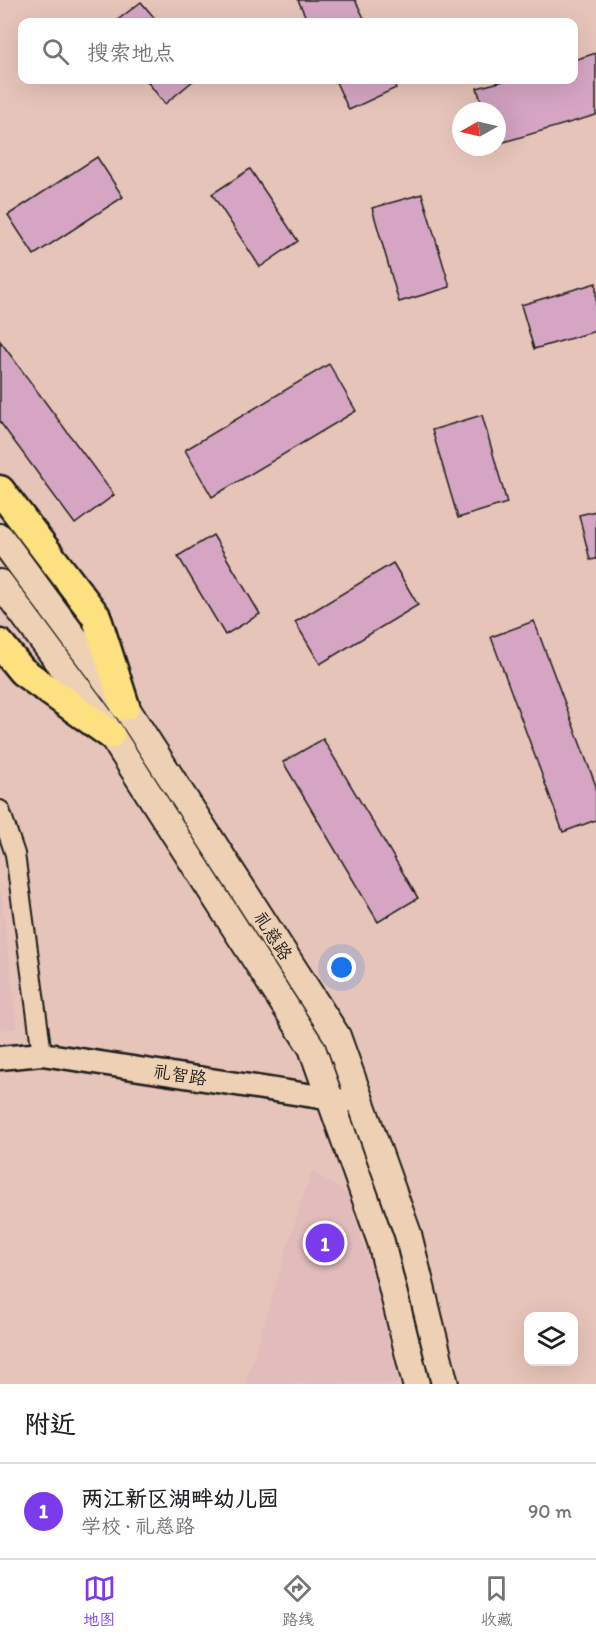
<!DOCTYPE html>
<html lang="zh">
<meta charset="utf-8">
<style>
body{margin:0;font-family:Itim,"LXGW WenKai TC",sans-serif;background:#f2f2f2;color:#202124}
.controls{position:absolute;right:18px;bottom:18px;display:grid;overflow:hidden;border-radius:12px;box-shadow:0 6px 24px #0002}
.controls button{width:54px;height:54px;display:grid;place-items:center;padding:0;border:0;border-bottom:2px solid #e0e0e0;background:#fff;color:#202124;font:30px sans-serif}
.compass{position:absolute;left:452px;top:102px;width:54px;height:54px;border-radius:50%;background:#fff;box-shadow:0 6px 24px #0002;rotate:262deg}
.you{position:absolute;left:342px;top:968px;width:21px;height:21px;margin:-15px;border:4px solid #fff;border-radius:50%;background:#1a73e8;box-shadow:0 0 0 9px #1a73e833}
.badge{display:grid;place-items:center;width:39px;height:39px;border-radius:50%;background:#7c3aed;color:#fff;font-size:20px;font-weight:700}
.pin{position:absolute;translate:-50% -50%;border:3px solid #fff;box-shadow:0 2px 6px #0006}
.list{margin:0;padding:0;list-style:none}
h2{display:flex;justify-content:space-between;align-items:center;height:78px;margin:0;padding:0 24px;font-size:26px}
h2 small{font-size:20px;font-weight:400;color:#757577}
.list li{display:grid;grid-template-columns:39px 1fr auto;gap:18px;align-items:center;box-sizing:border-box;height:96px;padding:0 24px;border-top:2px solid #e0e0e0}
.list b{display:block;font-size:22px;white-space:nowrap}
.list p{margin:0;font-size:20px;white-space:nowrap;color:#757577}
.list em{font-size:20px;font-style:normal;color:#757577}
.icon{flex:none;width:33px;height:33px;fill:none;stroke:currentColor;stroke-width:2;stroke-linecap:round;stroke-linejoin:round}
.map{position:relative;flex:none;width:596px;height:1384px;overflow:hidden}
.search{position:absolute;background:#fff;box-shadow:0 6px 24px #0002;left:18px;right:18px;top:18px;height:66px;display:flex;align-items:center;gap:15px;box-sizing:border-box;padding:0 21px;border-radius:12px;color:#757577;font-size:22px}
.sheet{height:174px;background:#fff}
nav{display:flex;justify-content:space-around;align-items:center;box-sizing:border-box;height:84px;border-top:2px solid #e0e0e0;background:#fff;font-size:16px;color:#757577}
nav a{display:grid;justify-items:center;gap:3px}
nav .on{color:#7c3aed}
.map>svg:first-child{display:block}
.built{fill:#e2bbbc}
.building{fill:#d6a5c4;stroke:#1c1c1c;stroke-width:1.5}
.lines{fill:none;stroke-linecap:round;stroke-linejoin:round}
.minor-casing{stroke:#1c1c1c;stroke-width:22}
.tertiary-casing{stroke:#1c1c1c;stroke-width:27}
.secondary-casing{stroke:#1c1c1c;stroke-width:30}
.primary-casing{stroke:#1c1c1c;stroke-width:33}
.minor{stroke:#eed1b4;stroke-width:18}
.tertiary{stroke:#eed1b4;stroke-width:22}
.secondary{stroke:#eed1b4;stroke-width:26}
.primary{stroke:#fde080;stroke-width:28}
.labels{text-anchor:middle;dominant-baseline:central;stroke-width:4.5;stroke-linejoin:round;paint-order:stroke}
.street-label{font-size:18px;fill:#1c1c1c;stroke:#eed1b4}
</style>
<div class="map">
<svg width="596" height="1384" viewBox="0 0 596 1384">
<rect width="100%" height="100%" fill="#e7c4b9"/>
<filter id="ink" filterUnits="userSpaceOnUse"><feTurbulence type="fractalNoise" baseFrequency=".0167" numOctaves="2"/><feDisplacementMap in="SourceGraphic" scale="12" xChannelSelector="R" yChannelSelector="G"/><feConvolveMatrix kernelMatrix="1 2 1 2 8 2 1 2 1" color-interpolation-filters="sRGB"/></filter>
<g filter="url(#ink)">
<!-- built -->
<path class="built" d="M 0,885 L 17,1028 L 0,1030 Z
M 311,1171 L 348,1194 L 377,1292 L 399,1384 L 245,1384 Z"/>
<!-- building -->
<path class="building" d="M 298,0 L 355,0 L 366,22 L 308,22 Z
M 141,2 L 158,22 L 115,22 Z
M 596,53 L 596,115 L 497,144 L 497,111 L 484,111 L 477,88 L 507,80 L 574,80 L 574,60 Z
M 146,80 L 194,80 L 165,104 Z
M 335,80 L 392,80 L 396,88 L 349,110 Z
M 97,157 L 123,197 L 34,255 L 8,215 Z
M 250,169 L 298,241 L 260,267 L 212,194 Z
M 422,194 L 450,287 L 399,302 L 372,208 Z
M 596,283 L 596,331 L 534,349 L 521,305 Z
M 0,341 L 114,495 L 75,524 L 0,422 Z
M 329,364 L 356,411 L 212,497 L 185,450 Z
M 482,415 L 507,503 L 458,518 L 432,430 Z
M 596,511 L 596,559 L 590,560 L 579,515 Z
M 213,535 L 260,614 L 225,635 L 178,556 Z
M 393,563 L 418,605 L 320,664 L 295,622 Z
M 534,621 L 596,786 L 596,820 L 563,832 L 491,637 Z
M 323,739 L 418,898 L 378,922 L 283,762 Z"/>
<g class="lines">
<!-- minor casing -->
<g class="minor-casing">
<path id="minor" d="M 0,810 L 15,854 L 42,1054"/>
</g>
<!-- tertiary casing -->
<g class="tertiary-casing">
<path id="tertiary" d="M 0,1058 L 42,1054 L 346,1101"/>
</g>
<!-- secondary casing -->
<g class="secondary-casing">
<path id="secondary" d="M 0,537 L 125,706 L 337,1036 L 408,1234 L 445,1384
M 0,583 L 103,722 L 312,1048 L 381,1242 L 416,1384"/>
</g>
<!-- primary casing -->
<g class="primary-casing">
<path id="primary" d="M 0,490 L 96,616 L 125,706
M 0,644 L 22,671 L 110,734"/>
</g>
<!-- minor -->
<use href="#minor" class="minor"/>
<!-- tertiary -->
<use href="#tertiary" class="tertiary"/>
<!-- secondary -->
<use href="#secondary" class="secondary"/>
<!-- primary -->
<use href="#primary" class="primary"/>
</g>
</g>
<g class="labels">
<!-- street labels -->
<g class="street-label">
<text transform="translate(273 936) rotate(57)">礼慈路</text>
<text transform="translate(180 1075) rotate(9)">礼智路</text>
</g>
</g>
</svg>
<div class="controls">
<button><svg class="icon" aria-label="layers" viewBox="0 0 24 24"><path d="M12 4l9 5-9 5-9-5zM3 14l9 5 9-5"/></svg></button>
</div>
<svg class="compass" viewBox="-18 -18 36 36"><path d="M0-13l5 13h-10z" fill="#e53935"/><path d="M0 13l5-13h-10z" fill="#757577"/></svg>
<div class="you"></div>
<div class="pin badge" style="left:325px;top:1243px">1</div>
<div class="search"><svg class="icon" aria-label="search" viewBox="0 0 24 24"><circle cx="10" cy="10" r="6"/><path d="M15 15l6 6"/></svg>搜索地点</div>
</div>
<section class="sheet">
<h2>附近<small></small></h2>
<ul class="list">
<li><span class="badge">1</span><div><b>两江新区湖畔幼儿园</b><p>学校 · 礼慈路</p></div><em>90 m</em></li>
</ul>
</section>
<nav>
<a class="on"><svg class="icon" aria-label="map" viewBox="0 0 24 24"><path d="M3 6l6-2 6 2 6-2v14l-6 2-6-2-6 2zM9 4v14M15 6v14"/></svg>地图</a>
<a><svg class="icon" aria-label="directions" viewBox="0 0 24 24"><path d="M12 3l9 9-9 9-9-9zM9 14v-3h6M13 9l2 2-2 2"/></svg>路线</a>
<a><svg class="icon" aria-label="saved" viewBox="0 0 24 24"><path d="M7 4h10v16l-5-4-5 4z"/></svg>收藏</a>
</nav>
